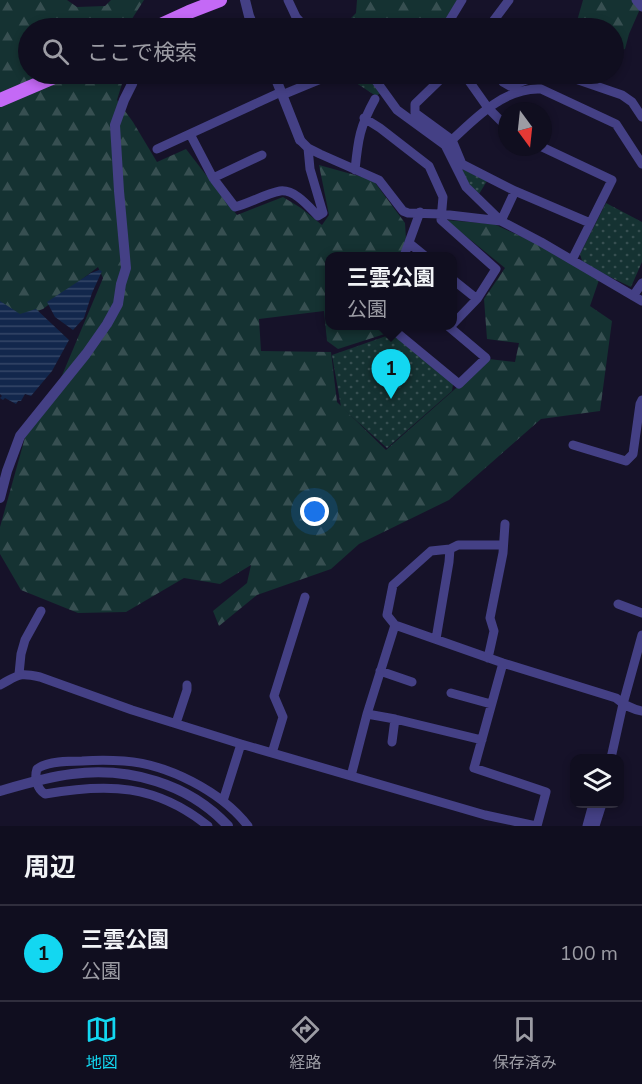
<!DOCTYPE html>
<html lang="ja">
<meta charset="utf-8">
<style>
body{margin:0;font-family:"Nunito Sans","Noto Sans JP",sans-serif;background:#191728;color:#f1f3f6}
.controls{position:absolute;right:18px;bottom:18px;display:grid;overflow:hidden;border-radius:12px;box-shadow:0 3px 9px #0003}
.controls button{width:54px;height:54px;display:grid;place-items:center;padding:0;border:0;border-bottom:2px solid #302e3d;background:#100e1f;color:#f1f3f6;font:30px sans-serif}
.compass{position:absolute;left:498px;top:102px;width:54px;height:54px;border-radius:50%;background:#100e1f;box-shadow:0 3px 9px #0003;rotate:165deg}
.you{position:absolute;left:315px;top:512px;width:21px;height:21px;margin:-15px;border:4px solid #fff;border-radius:50%;background:#1a73e8;box-shadow:0 0 0 9px #1a73e833}
.badge{display:grid;place-items:center;width:39px;height:39px;border-radius:50%;background:#13d7f1;color:#111;font-size:20px;font-weight:700}
.pin{position:absolute;translate:-50% -50px;filter:drop-shadow(0 2px 3px #0008)}
.pin::after{content:'';position:absolute;top:32px;width:21px;height:18px;background:inherit;clip-path:polygon(0 0,100% 0,50% 100%)}
.popup{position:absolute;left:325px;top:252px;width:132px;height:78px;box-sizing:border-box;display:grid;place-content:center;border-radius:12px;background:#100e1f;filter:drop-shadow(0 2px 4px #0005);font-size:20px;white-space:nowrap;color:#9c9ca4}
.popup b{font-size:22px;color:#f1f3f6}
.popup::after{content:'';position:absolute;left:50%;top:100%;margin-left:-12px;border:12px solid transparent;border-top-color:#100e1f}
.list{margin:0;padding:0;list-style:none}
h2{display:flex;justify-content:space-between;align-items:center;height:78px;margin:0;padding:0 24px;font-size:26px}
h2 small{font-size:20px;font-weight:400;color:#9c9ca4}
.list li{display:grid;grid-template-columns:39px 1fr auto;gap:18px;align-items:center;box-sizing:border-box;height:96px;padding:0 24px;border-top:2px solid #302e3d}
.list b{display:block;font-size:22px;white-space:nowrap}
.list p{margin:0;font-size:20px;white-space:nowrap;color:#9c9ca4}
.list em{font-size:20px;font-style:normal;color:#9c9ca4}
.icon{flex:none;width:33px;height:33px;fill:none;stroke:currentColor;stroke-width:2;stroke-linecap:round;stroke-linejoin:round}
.map{position:relative;flex:none;width:642px;height:826px;overflow:hidden}
.search{position:absolute;background:#100e1f;box-shadow:0 3px 9px #0003;left:18px;right:18px;top:18px;height:66px;display:flex;align-items:center;gap:15px;box-sizing:border-box;padding:0 21px;border-radius:33px;color:#9c9ca4;font-size:22px}
.sheet{height:174px;background:#100e1f}
nav{display:flex;justify-content:space-around;align-items:center;box-sizing:border-box;height:84px;border-top:2px solid #302e3d;background:#100e1f;font-size:16px;color:#9c9ca4}
nav a{display:grid;justify-items:center;gap:3px}
nav .on{color:#13d7f1}
.map>svg:first-child{display:block}
.forest{fill:url(#forest-firs)}
.park{fill:url(#park-dots)}
.water{fill:url(#water-rules)}
.lines{fill:none;stroke-linecap:round;stroke-linejoin:round}
.minor{stroke:#444085;stroke-width:9}
.tertiary{stroke:#444085;stroke-width:10}
.primary{stroke:#c469f6;stroke-width:14}
</style>
<div class="map">
<svg width="642" height="826" viewBox="0 0 642 826">
<defs>
<pattern id="forest-firs" width="22" height="20" patternUnits="userSpaceOnUse" patternTransform="scale(1.5)"><rect width="22" height="20" fill="#153232"/><path d="M5 1l3.5 6h-7zM16 11l3.5 6h-7z" fill="#374f51"/></pattern>
<pattern id="park-dots" width="8" height="8" patternUnits="userSpaceOnUse" patternTransform="scale(1.5)"><rect width="8" height="8" fill="#153232"/><path d="M2 2h.1M6 6h.1" fill="none" stroke="#374f51" stroke-width="1.8" stroke-linecap="round"/></pattern>
<pattern id="water-rules" width="6" height="5" patternUnits="userSpaceOnUse" patternTransform="scale(1.5)"><rect width="6" height="5" fill="#12274c"/><path d="M0 2.5h6" fill="none" stroke="#344667"/></pattern>
</defs>
<rect width="100%" height="100%" fill="#161229"/>
<!-- forest -->
<path class="forest" d="M 0,0 L 67,0 L 77,7 L 105,6 L 111,0 L 144,0 L 130,22 L 130,28 L 28,28 L 28,74 L 125,74 L 117,100 L 133,122 L 157,162 L 186,149 L 237,215 L 283,197 L 301,208 L 322,225 L 329,215 L 319,165 L 373,180 L 405,223 L 406,239 L 400,256 L 330,256 L 330,326 L 391,326 L 391,332 L 338,349 L 327,341 L 324,311 L 259,319 L 261,351 L 331,352 L 337,402 L 386,450 L 489,359 L 515,362 L 519,343 L 487,339 L 484,299 L 505,268 L 446,220 L 494,224 L 533,242 L 599,280 L 590,306 L 612,321 L 600,411 L 541,419 L 449,500 L 359,544 L 331,569 L 257,595 L 219,626 L 213,611 L 247,583 L 251,565 L 220,584 L 184,578 L 126,612 L 78,613 L 21,590 L 0,554 L 0,527 L 26,434 L 50,404 L 103,278 L 98,267 L 43,309 L 2,324 L 0,321 Z
M 357,0 L 459,0 L 441,28 L 341,28 L 356,13 Z
M 583,0 L 632,0 L 640,9 L 629,34 L 625,49 L 614,52 L 614,28 L 575,28 Z"/>
<!-- park -->
<path class="park" d="M 354,74 L 371,74 L 382,92 L 376,96 L 353,81 Z
M 462,169 L 487,181 L 479,194 L 466,187 Z
M 606,203 L 642,222 L 642,262 L 631,287 L 583,264 L 580,254 Z
M 392,334 L 453,384 L 452,391 L 387,448 L 341,407 L 332,355 Z"/>
<!-- water -->
<path class="water" d="M 99,270 L 102,271 L 92,293 L 84,318 L 73,330 L 55,317 L 47,302 L 91,273 Z
M 0,301 L 20,314 L 36,309 L 69,340 L 52,371 L 31,396 L 25,394 L 21,401 L 18,401 L 16,404 L 5,398 L 3,400 L 0,398 L 2,396 L 0,394 Z"/>
<g class="lines">
<!-- minor -->
<path class="minor" d="M 288,0 L 296,17 L 306,28
M 636,0 L 642,7
M 445,28 L 462,0
M 488,28 L 509,0
M 371,74 L 397,110 L 445,145 L 466,187 L 501,221 L 515,191
M 446,74 L 415,104 L 415,113 L 452,140 L 462,164 L 515,191 L 590,223
M 464,74 L 488,108 L 507,127
M 497,74 L 503,82 L 510,86 L 542,74
M 561,74 L 622,95 L 632,102 L 642,117
M 282,95 L 328,76
M 364,118 L 380,128 L 429,166 L 443,197 L 441,220 L 496,269 L 477,299 L 452,325
M 190,134 L 213,178 L 235,207 C 250,203 265,194 280,191 C 295,189 309,207 318,216 L 323,213 L 310,169 L 308,148
M 300,140 L 308,148 L 320,154 L 379,180 L 403,211 L 408,213 L 441,214 L 501,221 L 541,242 L 642,301
M 452,140 C 476,117 506,87 541,89 L 616,124 L 642,164
M 542,147 L 612,180 L 572,260
M 157,149 L 281,92
M 355,170 C 358,139 360,126 375,99
M 213,178 L 262,155
M 409,243 L 425,256
M 404,256 L 420,212
M 452,279 L 477,299
M 633,296 L 642,283
M 396,326 L 396,332 L 459,384 L 486,358 L 448,326
M 573,445 L 626,461 L 633,454 L 640,404 L 642,400
M 450,549 L 458,545 L 503,545
M 618,604 L 642,613
M 436,639 L 449,562 L 450,549 L 431,551 L 393,585 L 387,615 L 395,625 L 503,663 L 616,698 C 624,705 631,709 642,711
M 488,658 L 494,631 L 490,618 L 503,553 L 505,524
M 503,663 L 474,768 L 546,792 L 537,826
M 380,671 L 412,682
M 19,674 L 21,654 L 25,640 L 41,611
M 0,685 C 19,675 18,672 40,677 L 132,710 L 241,744 L 485,815 L 536,826
M 451,693 L 491,704
M 367,714 L 395,719 L 482,740
M 176,723 L 187,690 L 187,685
M 392,742 L 395,719
M 272,753 L 283,717 L 274,696 L 305,597
M 611,758 L 623,704 L 642,635
M 351,776 L 367,714 L 395,625
M 223,801 L 241,744
M 208,826 C 156,784 108,783 45,794 C 37,789 34,778 37,769 C 47,761 69,761 82,761 C 96,760 110,760 124,761 C 167,764 221,791 248,826
M 587,826 L 593,804
M 595,826 L 602,804"/>
<!-- tertiary -->
<path class="tertiary" d="M 245,0 L 249,16 L 254,28
M 274,74 L 300,140
M 0,498 L 7,471 L 20,436 L 86,354 L 107,324 L 118,304 L 121,284 L 126,268 L 119,191 L 115,125 L 124,100 L 132,84 L 135,74
M 0,791 C 24,784 47,777 72,774 C 129,767 188,783 228,826"/>
<!-- primary -->
<path class="primary" d="M 154,28 L 189,12 L 220,0
M 0,100 L 61,74"/>
</g>
</svg>
<div class="controls">
<button><svg class="icon" aria-label="layers" viewBox="0 0 24 24"><path d="M12 4l9 5-9 5-9-5zM3 14l9 5 9-5"/></svg></button>
</div>
<svg class="compass" viewBox="-18 -18 36 36"><path d="M0-13l5 13h-10z" fill="#e53935"/><path d="M0 13l5-13h-10z" fill="#9c9ca4"/></svg>
<div class="you"></div>
<div class="pin badge" style="left:391px;top:399px">1</div>
<div class="popup"><b>三雲公園</b>公園</div>
<div class="search"><svg class="icon" aria-label="search" viewBox="0 0 24 24"><circle cx="10" cy="10" r="6"/><path d="M15 15l6 6"/></svg>ここで検索</div>
</div>
<section class="sheet">
<h2>周辺<small></small></h2>
<ul class="list">
<li><span class="badge">1</span><div><b>三雲公園</b><p>公園</p></div><em>100 m</em></li>
</ul>
</section>
<nav>
<a class="on"><svg class="icon" aria-label="map" viewBox="0 0 24 24"><path d="M3 6l6-2 6 2 6-2v14l-6 2-6-2-6 2zM9 4v14M15 6v14"/></svg>地図</a>
<a><svg class="icon" aria-label="directions" viewBox="0 0 24 24"><path d="M12 3l9 9-9 9-9-9zM9 14v-3h6M13 9l2 2-2 2"/></svg>経路</a>
<a><svg class="icon" aria-label="saved" viewBox="0 0 24 24"><path d="M7 4h10v16l-5-4-5 4z"/></svg>保存済み</a>
</nav>
